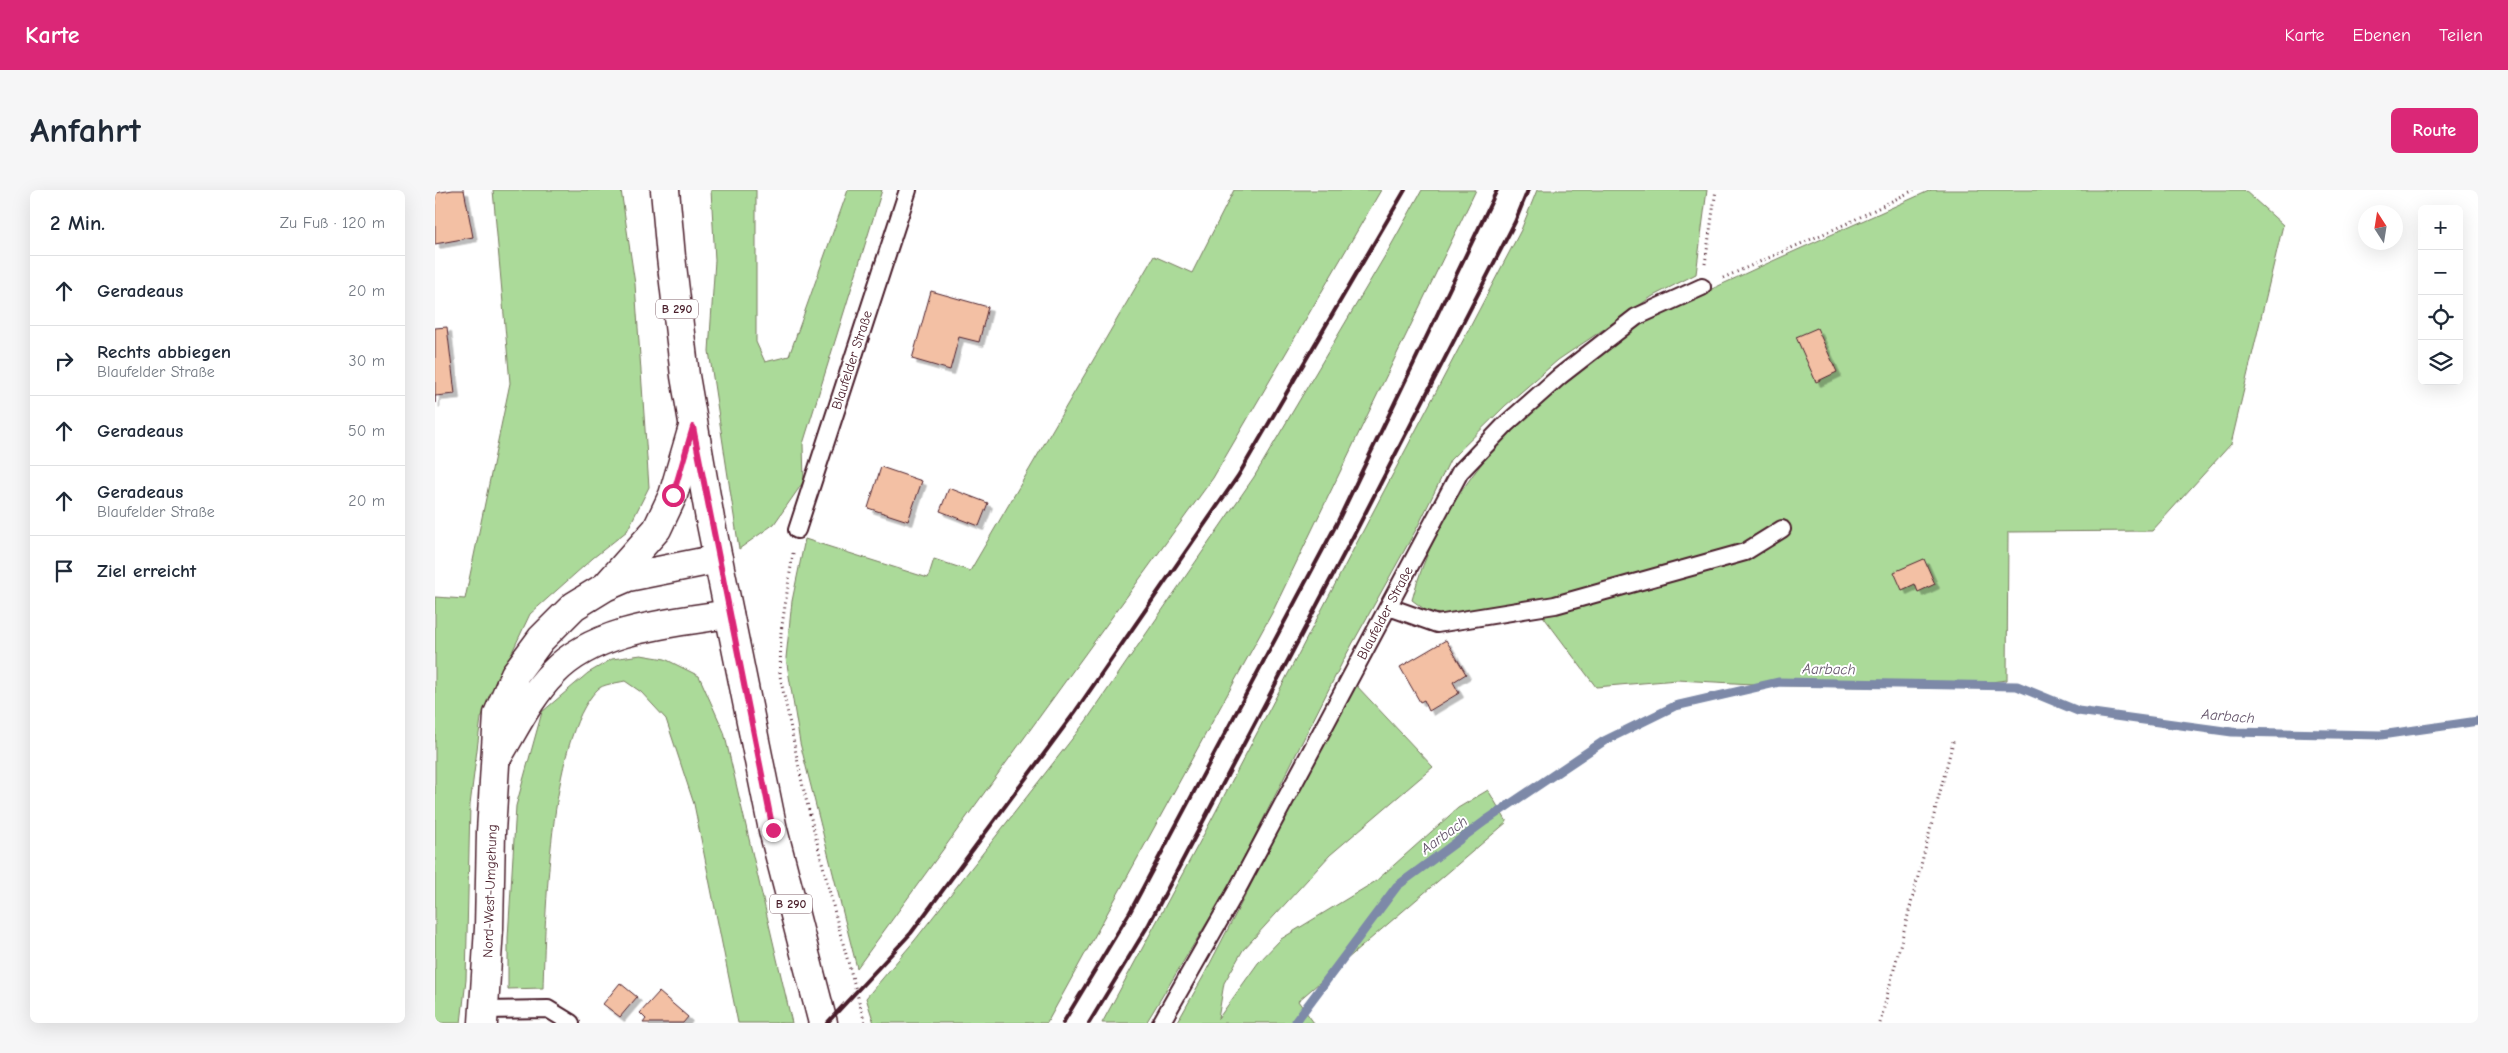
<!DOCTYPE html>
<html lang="de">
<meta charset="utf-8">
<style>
body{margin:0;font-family:"Comic Neue",sans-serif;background:#f6f6f7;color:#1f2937}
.controls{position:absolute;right:15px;top:15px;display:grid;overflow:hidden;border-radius:8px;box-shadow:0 5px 20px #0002}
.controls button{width:45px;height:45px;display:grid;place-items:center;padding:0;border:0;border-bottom:1px solid #e0e1e3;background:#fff;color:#1f2937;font:25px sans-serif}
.compass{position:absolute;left:1923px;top:15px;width:45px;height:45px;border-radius:50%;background:#fff;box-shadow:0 5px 20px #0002;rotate:348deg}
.stop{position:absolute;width:15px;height:15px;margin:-11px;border:4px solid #db2777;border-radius:50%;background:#fff}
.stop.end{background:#db2777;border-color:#fff;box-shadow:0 1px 5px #0008}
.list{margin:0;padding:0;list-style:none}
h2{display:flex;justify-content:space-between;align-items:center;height:65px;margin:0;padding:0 20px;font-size:21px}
h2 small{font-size:16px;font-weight:400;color:#747a83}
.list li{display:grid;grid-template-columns:32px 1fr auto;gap:15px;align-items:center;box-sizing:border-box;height:70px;padding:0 20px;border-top:1px solid #e0e1e3}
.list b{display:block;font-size:19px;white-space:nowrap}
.list p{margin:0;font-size:16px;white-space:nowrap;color:#747a83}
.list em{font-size:16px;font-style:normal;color:#747a83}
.icon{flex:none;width:28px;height:28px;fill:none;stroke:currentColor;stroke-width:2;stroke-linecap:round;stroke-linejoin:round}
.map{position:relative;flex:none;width:2043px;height:833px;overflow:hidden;border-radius:8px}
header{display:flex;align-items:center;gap:30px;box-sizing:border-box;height:70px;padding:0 25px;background:#db2777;color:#fff}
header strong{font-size:24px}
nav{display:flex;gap:28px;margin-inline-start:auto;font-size:18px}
.intro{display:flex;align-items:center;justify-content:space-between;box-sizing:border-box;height:120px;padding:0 30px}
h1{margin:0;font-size:35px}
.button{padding:12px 22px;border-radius:8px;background:#db2777;color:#fff;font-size:18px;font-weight:700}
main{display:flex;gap:30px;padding:0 30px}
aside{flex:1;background:#fff;border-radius:8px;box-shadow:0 5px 20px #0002}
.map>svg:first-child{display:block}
.green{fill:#abda99;stroke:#7a7c62}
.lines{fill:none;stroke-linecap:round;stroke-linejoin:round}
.stream{stroke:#7d89a8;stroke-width:9}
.building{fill:#f3c0a4;stroke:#4a1f2b;filter:url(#shadow)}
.service-casing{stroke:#4a1f2b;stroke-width:20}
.secondary-casing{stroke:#4a1f2b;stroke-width:31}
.primary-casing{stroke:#4a1f2b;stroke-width:31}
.path{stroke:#4a1f2b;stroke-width:3;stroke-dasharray:1 4;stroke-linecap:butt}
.service{stroke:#fff;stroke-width:16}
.secondary{stroke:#fff;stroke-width:28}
.primary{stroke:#fff;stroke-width:28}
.rail{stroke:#4a1f2b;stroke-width:4}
.path-bridge{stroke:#4a1f2b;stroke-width:3;stroke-dasharray:1 4;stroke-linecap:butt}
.route{stroke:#db2777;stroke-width:6}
.labels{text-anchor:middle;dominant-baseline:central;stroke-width:4;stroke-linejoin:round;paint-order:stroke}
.shield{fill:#fff;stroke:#80626b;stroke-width:1}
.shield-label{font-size:12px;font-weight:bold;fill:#4a1f2b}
.street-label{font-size:14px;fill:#4a1f2b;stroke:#fff}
.water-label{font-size:15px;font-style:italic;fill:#64546a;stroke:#fff}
</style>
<header>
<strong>Karte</strong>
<nav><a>Karte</a><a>Ebenen</a><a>Teilen</a></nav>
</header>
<div class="intro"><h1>Anfahrt</h1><a class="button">Route</a></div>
<main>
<aside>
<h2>2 Min.<small>Zu Fuß · 120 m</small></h2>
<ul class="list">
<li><svg class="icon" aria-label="ahead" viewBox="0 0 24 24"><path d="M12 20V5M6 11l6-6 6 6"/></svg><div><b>Geradeaus</b></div><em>20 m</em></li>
<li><svg class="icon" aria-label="right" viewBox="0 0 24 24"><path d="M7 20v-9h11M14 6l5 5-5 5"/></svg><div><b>Rechts abbiegen</b><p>Blaufelder Straße</p></div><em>30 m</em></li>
<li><svg class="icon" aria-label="ahead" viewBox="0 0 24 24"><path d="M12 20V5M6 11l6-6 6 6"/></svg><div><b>Geradeaus</b></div><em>50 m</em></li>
<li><svg class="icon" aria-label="ahead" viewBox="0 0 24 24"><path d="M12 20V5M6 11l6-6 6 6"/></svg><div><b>Geradeaus</b><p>Blaufelder Straße</p></div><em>20 m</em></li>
<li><svg class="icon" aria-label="arrive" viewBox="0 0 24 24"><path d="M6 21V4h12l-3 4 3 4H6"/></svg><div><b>Ziel erreicht</b></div></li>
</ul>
</aside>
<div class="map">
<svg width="2043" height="833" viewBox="0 0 2043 833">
<defs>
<filter id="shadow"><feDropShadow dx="4.5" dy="4.5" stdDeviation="0" flood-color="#0004"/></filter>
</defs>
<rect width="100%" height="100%" fill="#fff"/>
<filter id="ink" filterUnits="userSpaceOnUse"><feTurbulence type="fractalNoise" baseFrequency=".02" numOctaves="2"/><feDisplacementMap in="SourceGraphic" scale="10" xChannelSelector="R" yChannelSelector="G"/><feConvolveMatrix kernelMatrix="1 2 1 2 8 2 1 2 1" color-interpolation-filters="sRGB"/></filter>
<g filter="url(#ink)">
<!-- green -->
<path class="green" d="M 58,0 L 186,0 L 200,94 L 214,297 L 192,341 L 158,368 L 95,424 L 46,528 L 35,615 L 31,790 L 26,833 L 0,833 L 0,407 L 30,409 L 75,193 Z
M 276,0 L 321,0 L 321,152 L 330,172 L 354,166 L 413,0 L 447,0 L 368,254 L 369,291 L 339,334 L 304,359 L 274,161 L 280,70 Z
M 799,0 L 946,0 L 778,288 L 422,778 L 365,553 L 351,468 L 357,411 L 370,349 L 493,388 L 499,369 L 535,381 L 719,66 L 757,83 Z
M 987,0 L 1041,0 L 837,423 L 612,833 L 439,833 L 431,808 L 480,750 L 651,531 L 819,287 L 954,59 Z
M 1102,0 L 1272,0 L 1261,84 L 1218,106 L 1123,170 L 1070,216 L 1015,270 L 983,336 L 910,467 L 796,693 L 711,833 L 667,833 L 769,644 L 1086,40 Z
M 1496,0 L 1809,0 L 1848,35 L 1796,254 L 1717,341 L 1573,342 L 1572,490 L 1507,498 L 1355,496 L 1242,490 L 1161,497 L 1096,410 L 1021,426 L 993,422 L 977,410 C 1002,315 1062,245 1138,184 C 1150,174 1163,162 1176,153 C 1221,123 1271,102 1320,79 C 1379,53 1437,26 1496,0 Z
M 206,465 L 230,469 L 264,486 L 289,542 L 357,833 L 303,833 L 259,614 L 231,529 L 206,502 L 190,491 C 182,493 167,494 162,500 C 114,548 110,730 108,798 L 73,799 L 73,748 L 81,616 L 107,522 L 153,483 L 177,469 Z
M 920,494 L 998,577 L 895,665 L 808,760 L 789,793 L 783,829 L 823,773 L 846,749 L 941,691 L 1023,618 L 1053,600 L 1072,632 L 863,811 L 879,833 L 742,833 L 768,787 Z"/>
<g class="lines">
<!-- stream -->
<path class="stream" d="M 861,831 L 962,696 L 1050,631 L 1169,551 L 1240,516 L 1344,492 L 1582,496 L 1643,521 L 1797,542 L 1946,545 L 2043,531"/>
</g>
<!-- building -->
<path class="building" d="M 18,0 L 29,0 L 38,47 L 0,54 L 0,3 Z
M 496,101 L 553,117 L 544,152 L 524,147 L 515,180 L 477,169 Z
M 12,137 L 20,204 L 0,206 L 0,213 L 0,138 Z
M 1382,138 L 1402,182 L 1381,192 L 1361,147 Z
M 446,277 L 487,291 L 473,331 L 433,318 Z
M 514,298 L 553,313 L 544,336 L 505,321 Z
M 1489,369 L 1500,394 L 1483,402 L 1480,394 L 1467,400 L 1459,382 Z
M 1011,450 L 1031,484 L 1018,492 L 1024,503 L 994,521 L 989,510 L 985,512 L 965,477 Z
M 185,793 L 202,807 L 185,827 L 168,814 Z
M 224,802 L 253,827 L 248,833 L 208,833 L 211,829 L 205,823 Z"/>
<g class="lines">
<!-- service casing -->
<g class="service-casing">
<path id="service" d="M 362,340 L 473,0
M 954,417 L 1002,434 L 1120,415 L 1310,362 L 1347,339
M 50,820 L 113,819 L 136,833
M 726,833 L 803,698 L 1025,282 L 1071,234 L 1125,186 L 1201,127 L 1267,97"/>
</g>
<!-- secondary casing -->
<g class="secondary-casing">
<path id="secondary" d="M 172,395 L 222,339 L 238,305 L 258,237
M 63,566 C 80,538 95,506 118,483 C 161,438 236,433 294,424
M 48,833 L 54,738 L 56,642 L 63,524 L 80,484 L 106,449 L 139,416 L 170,397 L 193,387 L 283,369"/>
</g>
<!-- primary casing -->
<g class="primary-casing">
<path id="primary" d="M 230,0 L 236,67 L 250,186 L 275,329 L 338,640 L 388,833"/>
</g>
<!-- path -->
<path class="path" d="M 1270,74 L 1281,0
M 1288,88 L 1413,33 L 1479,0
M 358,363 L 346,442 L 345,486 L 368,597 L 404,739
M 1445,833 L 1519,548"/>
<!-- service -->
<use href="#service" class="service"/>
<!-- secondary -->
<use href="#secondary" class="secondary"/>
<!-- primary -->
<use href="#primary" class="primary"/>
<!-- rail -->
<path class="rail" d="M 392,833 L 476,743 L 640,522 L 803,286 L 970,0
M 628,833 L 695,722 L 901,335 L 1062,0
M 654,833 L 714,734 L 921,341 L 1080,32 L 1093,0"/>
<!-- path-bridge -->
<path class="path-bridge" d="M 404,739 L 430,833"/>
</g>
</g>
<g class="lines" filter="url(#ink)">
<!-- route -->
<path class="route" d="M 238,305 L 258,237 L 338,640"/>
</g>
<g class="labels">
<!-- shield labels -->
<g class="shield">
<rect x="221" y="109.5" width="42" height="19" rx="4"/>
<rect x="335" y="704.5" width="42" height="19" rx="4"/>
</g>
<g class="shield-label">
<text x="242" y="119">B 290</text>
<text x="356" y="714">B 290</text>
</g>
<!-- street labels -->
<g class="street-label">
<text transform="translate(417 170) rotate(-72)">Blaufelder Straße</text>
<text transform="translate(950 423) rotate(-62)">Blaufelder Straße</text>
<text transform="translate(55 701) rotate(-88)">Nord-West-Umgehung</text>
</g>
<!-- water labels -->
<g class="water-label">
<text transform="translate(1394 479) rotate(1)">Aarbach</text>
<text transform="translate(1793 526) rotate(5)">Aarbach</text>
<text transform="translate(1009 645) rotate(-36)">Aarbach</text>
</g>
</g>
</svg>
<div class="controls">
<button>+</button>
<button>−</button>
<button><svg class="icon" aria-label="locate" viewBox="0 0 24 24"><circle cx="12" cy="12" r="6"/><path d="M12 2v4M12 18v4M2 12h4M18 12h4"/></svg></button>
<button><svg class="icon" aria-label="layers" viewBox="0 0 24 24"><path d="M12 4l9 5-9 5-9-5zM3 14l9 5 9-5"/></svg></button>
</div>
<svg class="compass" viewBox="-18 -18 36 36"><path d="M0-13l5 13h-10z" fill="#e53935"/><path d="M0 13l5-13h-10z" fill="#747a83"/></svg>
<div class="stop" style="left:238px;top:305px"></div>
<div class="stop end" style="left:338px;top:640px"></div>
</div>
</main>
